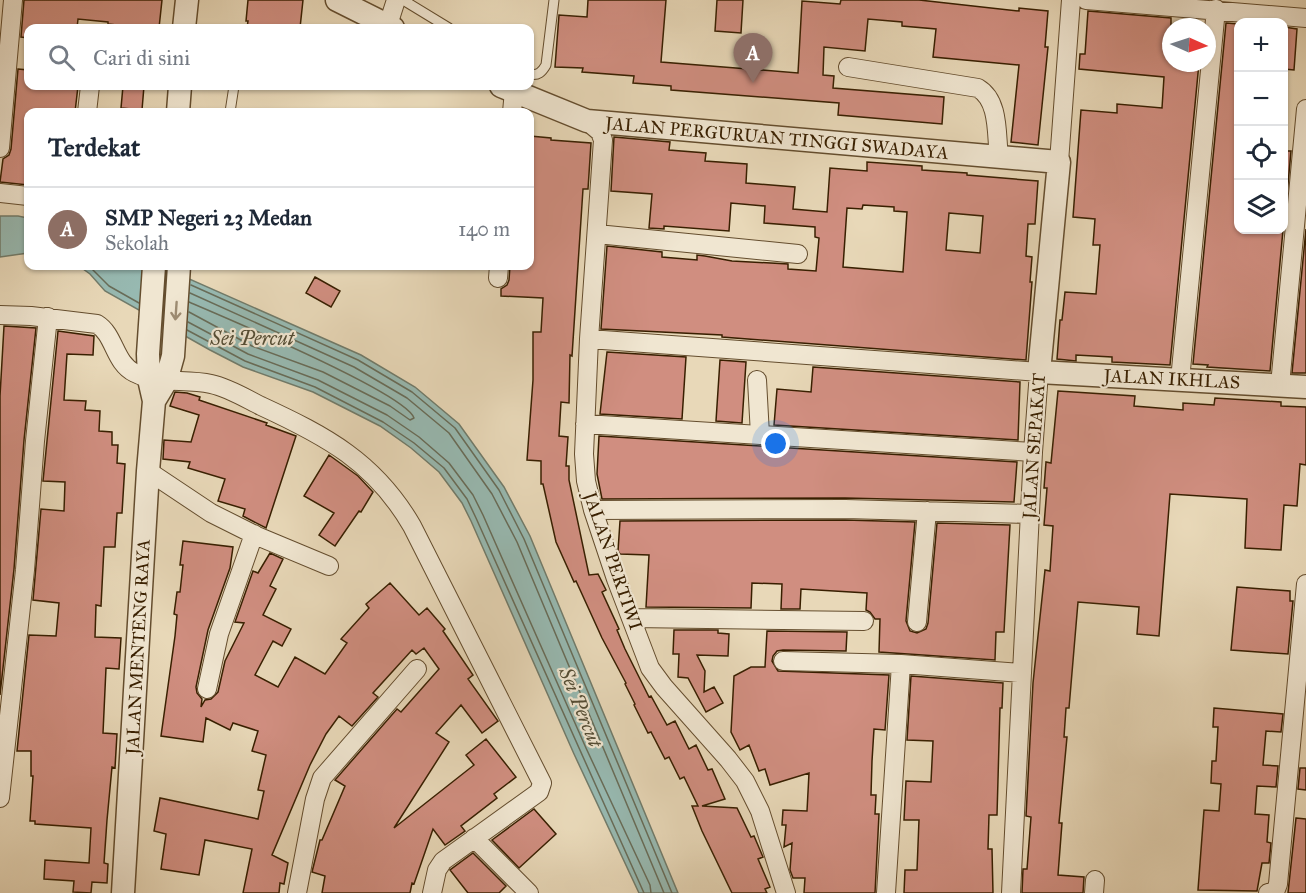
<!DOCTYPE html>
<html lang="id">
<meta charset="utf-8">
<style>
body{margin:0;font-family:"IM FELL Great Primer",serif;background:#f2f2f3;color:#1f2937}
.controls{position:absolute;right:18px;top:18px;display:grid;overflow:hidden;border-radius:12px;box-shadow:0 2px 4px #0004}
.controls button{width:54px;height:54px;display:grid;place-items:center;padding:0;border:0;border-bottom:2px solid #e0e1e3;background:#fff;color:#1f2937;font:30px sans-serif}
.compass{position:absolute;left:1162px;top:18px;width:54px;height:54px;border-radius:50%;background:#fff;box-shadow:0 2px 4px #0004;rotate:93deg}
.you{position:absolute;left:776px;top:444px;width:21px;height:21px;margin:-15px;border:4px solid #fff;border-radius:50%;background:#1a73e8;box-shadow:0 0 0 9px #1a73e833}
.badge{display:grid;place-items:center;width:39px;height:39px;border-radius:50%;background:#db2777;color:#fff;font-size:20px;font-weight:700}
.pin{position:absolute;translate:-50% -50px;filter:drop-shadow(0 2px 3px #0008)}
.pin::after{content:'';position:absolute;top:32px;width:21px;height:18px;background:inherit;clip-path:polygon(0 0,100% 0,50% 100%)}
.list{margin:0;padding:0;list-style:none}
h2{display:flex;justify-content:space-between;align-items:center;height:78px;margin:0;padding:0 24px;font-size:26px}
h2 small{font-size:20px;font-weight:400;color:#747a83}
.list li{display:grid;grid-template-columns:39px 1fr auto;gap:18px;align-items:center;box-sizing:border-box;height:84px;padding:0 24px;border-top:2px solid #e0e1e3}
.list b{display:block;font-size:22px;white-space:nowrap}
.list p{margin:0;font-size:20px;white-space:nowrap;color:#747a83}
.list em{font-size:20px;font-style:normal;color:#747a83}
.icon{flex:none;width:33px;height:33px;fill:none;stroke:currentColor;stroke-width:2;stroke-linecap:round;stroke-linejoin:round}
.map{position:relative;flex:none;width:1306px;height:893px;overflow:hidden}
.search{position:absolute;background:#fff;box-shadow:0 2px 4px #0004;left:24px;top:24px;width:510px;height:66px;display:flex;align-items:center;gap:15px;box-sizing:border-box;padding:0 21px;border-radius:12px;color:#747a83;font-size:22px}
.panel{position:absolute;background:#fff;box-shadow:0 2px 4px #0004;left:24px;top:108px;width:510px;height:162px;border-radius:12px}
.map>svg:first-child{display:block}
.water{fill:#97b9b1;stroke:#717b6a;stroke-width:1.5}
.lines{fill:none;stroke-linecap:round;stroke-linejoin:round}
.shore{stroke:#686c58;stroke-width:1.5}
.building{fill:#d08e80;stroke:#381f00;stroke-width:1.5;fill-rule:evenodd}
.service-casing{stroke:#644d2e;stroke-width:11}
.minor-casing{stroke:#644d2e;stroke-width:20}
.tertiary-casing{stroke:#644d2e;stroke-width:25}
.service{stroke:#f0e6d1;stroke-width:9}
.minor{stroke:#f0e6d1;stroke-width:18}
.tertiary{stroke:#f0e6d1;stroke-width:22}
.oneway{stroke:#9d8c73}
.labels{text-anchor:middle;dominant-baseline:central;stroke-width:4.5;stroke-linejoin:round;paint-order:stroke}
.street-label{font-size:18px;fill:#381f00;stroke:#f0e6d1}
.water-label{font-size:20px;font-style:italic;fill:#544d35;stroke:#f0e6d1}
</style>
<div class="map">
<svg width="1306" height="893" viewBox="0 0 1306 893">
<rect width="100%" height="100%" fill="#e8d8b8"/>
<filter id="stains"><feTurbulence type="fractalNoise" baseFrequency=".00333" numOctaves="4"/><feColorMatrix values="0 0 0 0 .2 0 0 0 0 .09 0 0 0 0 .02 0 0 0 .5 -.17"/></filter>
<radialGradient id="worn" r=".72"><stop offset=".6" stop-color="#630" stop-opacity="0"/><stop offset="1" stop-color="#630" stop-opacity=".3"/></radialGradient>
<!-- water -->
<path class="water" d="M 0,216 L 18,216 L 28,218 L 28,253 L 0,257 Z
M 79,266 L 160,266 L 361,355 L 415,387 L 459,424 L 504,487 L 530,536 L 678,893 L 639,893 L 574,754 L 471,521 L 462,503 L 439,472 L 411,448 L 380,426 L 313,392 L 243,367 L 210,350 L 105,291 L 90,274 Z"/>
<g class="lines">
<!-- shore -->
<path class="shore" d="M 89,266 L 109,286 L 139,303
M 191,285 L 358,360 L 412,392 L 455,428 L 499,490 L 524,539 L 672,893
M 190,293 L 354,367 L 407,398 L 449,433 L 492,494 L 517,542 L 664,893
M 189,312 L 252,346 L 323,372 L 390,406 L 410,420 L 414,418 C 405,393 224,317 189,302
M 188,322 L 248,354 L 318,380 L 387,415 L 419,437 L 449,463 L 473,495 L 483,515 L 586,748 L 650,885 L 651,893
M 187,330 L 245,361 L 315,387 L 383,422 L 414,443 L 444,468 L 467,499 L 476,518 L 644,893"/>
</g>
<!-- building -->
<path class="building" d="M 24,0 L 162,0 L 159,28 L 134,28 L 134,27 L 108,24 L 108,22 L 78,19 L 77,28 L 28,28 L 28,38 L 21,37 Z
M 248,0 L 303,0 L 300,28 L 247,28 L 248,21 L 246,21 Z
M 588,0 L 666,0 L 661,62 L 798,73 L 802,1 L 840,4 L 841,0 L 919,0 L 1019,11 L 1019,8 L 1048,11 L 1045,47 L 1048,47 L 1038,145 L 1011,142 L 1019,65 L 933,57 L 936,29 L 902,26 L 902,22 L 868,19 L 865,51 L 824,47 L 823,75 L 834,76 L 833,88 L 944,97 L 942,124 L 838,115 L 839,103 L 671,90 L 671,86 L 633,83 L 634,76 L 582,72 L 583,68 L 555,67 L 559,15 L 587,17 Z
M 717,0 L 743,0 L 741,33 L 715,31 Z
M 1088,11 L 1171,18 L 1171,63 L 1199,63 L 1170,365 L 1112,362 L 1112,357 L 1076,355 L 1076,361 L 1057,359 L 1060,320 L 1062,320 L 1065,292 L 1096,294 L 1100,245 L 1093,245 L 1095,219 L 1073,217 L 1081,110 L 1117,113 L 1117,104 L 1162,108 L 1164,77 L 1079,69 L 1080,54 L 1085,54 Z
M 1226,23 L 1239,24 L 1239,230 L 1283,230 L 1270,371 L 1207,367 L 1208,365 L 1193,364 Z
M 1284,27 L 1297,29 L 1294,70 L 1284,69 Z
M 18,69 L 28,70 L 28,86 L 78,86 L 75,112 L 28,112 L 28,185 L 0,182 L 3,159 L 9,155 L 11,149 Z
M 123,86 L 144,86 L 142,110 L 121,108 Z
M 530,136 L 551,138 L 551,140 L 591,143 L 588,189 L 583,189 L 572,356 L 570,355 L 569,403 L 561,402 L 559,436 L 568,437 L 566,466 L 569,466 L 569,480 L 589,575 L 598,574 L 606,590 L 602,592 L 619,629 L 617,630 L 625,649 L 649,697 L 651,696 L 667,725 L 675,721 L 689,749 L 696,745 L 708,770 L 712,769 L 725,799 L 702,806 L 737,808 L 751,837 L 754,836 L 763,857 L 758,859 L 770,887 L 765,889 L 767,893 L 732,893 L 702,831 L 692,806 L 698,806 L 684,777 L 680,779 L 669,757 L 665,759 L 651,732 L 648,733 L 634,705 L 635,704 L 625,684 L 626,683 L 602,638 L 576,581 L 574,582 L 556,542 L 543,484 L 541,484 L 541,461 L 527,460 L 533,380 L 533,332 L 541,332 L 543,298 L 501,296 L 501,289 L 507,285 L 509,280 L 510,266 L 530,266 Z
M 614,137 L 670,142 L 669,150 L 706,153 L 705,161 L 747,164 L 746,183 L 795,187 L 793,209 L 827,212 L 830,168 L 867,171 L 867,162 L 922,166 L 922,170 L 967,173 L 967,175 L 1038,181 L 1035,224 L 1028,224 L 1026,256 L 1032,257 L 1030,282 L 1032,282 L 1026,360 L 722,337 L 722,335 L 601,329 L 607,246 L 662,252 L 662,257 L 697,260 L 697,255 L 705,256 L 732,261 L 788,264 L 788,269 L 816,271 L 819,238 L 815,237 L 815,227 L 764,223 L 765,206 L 731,203 L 729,231 L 664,226 L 664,229 L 649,228 L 652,194 L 611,191 ZM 863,205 L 894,207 L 894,211 L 907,212 L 903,272 L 843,267 L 847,208 L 862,209 ZM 949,213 L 983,216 L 980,253 L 946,250 Z
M 1284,151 L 1291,151 L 1284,228 Z
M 1306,229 L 1306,373 L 1292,373 Z
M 315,277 L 340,291 L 331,307 L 306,293 Z
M 4,326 L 36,328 L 24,440 L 14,569 L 0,695 L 0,396 Z
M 58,331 L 94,336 L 93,355 L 67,354 L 64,400 L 86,401 L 85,410 L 100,411 L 99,431 L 112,432 L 112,445 L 118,445 L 117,463 L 125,464 L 122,513 L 117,513 L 115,547 L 104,547 L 101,606 L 96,605 L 95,637 L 121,638 L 119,669 L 106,668 L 103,733 L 117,734 L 115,768 L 112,767 L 107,820 L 104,863 L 108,864 L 107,883 L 92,882 L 91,893 L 73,892 L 74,881 L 44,879 L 45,860 L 89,863 L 91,828 L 35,824 L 35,821 L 30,821 L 33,776 L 31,776 L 31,751 L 17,751 L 29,635 L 56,636 L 59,603 L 33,600 L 41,509 L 64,511 L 65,482 L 43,481 Z
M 607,352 L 686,357 L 682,419 L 600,414 Z
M 720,360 L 746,362 L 742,423 L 716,421 Z
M 813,367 L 1020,382 L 1018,440 L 774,425 L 777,389 L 811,392 Z
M 1058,391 L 1135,396 L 1134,406 L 1183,410 L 1183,403 L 1214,405 L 1215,398 L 1281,402 L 1281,406 L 1306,407 L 1306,465 L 1300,464 L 1297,506 L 1284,505 L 1281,550 L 1245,548 L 1247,499 L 1170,494 L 1159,636 L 1137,634 L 1139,607 L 1078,602 L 1069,708 L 1066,708 L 1064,737 L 1067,737 L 1059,823 L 1062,823 L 1058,875 L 1084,877 L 1083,893 L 1022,893 L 1023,869 L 1027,869 L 1031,817 L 1026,816 L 1033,683 L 1045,570 L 1050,571 L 1053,526 L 1044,525 L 1047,488 L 1044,488 L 1046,462 L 1051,463 Z
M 175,392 L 187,393 L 200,397 L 199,400 L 267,423 L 266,425 L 296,436 L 266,528 L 243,516 L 245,509 L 218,501 L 225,479 L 188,468 L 190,462 L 163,459 L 164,440 L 191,442 L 199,415 L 170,406 Z
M 599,436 L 1017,462 L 1014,502 L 845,498 L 602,499 L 597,474 Z
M 329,455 L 358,476 L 373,492 L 361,512 L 359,511 L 335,546 L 319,535 L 334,513 L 304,496 Z
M 845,520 L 915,522 L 906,621 L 910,631 L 917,633 L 926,629 L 928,623 L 937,523 L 1010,525 L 1004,632 L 996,632 L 995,660 L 879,652 L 880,619 L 875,619 L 870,612 L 866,610 L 867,593 L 801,589 L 800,609 L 781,609 L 782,584 L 752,583 L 751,608 L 646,607 L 649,555 L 620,554 L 618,551 L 620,521 Z
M 183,541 L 233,547 L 230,568 L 208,630 L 196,687 L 197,693 L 202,699 L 201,707 L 205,700 L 211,699 L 218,692 L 225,661 L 244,623 L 235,622 L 253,571 L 258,573 L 270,553 L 283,559 L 270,586 L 276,589 L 263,615 L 291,629 L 282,646 L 273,641 L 255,675 L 278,687 L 295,657 L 325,674 L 347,643 L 341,639 L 369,608 L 366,604 L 390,583 L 419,615 L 427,608 L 445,629 L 443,631 L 473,675 L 468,679 L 498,721 L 482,733 L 461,705 L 436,733 L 449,742 L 394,828 L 474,765 L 466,755 L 486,739 L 516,777 L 494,794 L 497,798 L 461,826 L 465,831 L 445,845 L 433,829 L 414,884 L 412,883 L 410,893 L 322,893 L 325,876 L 312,872 L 320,840 L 322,840 L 345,786 L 335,780 L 397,709 L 401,712 L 439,669 L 424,648 L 416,654 L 412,650 L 373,693 L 378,697 L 352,726 L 339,716 L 326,734 L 310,765 L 272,855 L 288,863 L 284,884 L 280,883 L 279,893 L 243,893 L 252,849 L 205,840 L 199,875 L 161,869 L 166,834 L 154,831 L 160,798 L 258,819 L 264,791 L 258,790 L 266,755 L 252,751 L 258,731 L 233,723 L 230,730 L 206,718 L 203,742 L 161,736 L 175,636 L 177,615 L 174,614 L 177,592 L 180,592 L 183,565 L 180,565 Z
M 1237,587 L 1290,591 L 1290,601 L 1293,601 L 1288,654 L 1231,650 Z
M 674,630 L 718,630 L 718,633 L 729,634 L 728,656 L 697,655 L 705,671 L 704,692 L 714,687 L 723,703 L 706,712 L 688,678 L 678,677 L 679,654 L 673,654 Z
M 767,631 L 847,632 L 846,651 L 783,650 L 777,651 L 773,656 L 772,661 L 778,671 L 889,675 L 885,730 L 874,729 L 872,761 L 871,795 L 876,795 L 875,814 L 879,814 L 875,893 L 804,893 L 805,878 L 793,878 L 790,870 L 792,843 L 784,847 L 786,825 L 782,825 L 783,810 L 807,811 L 809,773 L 770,785 L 765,769 L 759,771 L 749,745 L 740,750 L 731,732 L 734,676 L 751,667 L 765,667 Z
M 911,676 L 1003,683 L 1002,708 L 1000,708 L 997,815 L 989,815 L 988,849 L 992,849 L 993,893 L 904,893 L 905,870 L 917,870 L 919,820 L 904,820 L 906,781 L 931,782 L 933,741 L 907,740 Z
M 1214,708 L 1283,714 L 1281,732 L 1266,731 L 1263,765 L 1278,766 L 1276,787 L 1257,786 L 1255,814 L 1269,815 L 1267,842 L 1271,843 L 1269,863 L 1262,863 L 1257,891 L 1198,890 L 1204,810 L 1219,811 L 1221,784 L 1211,783 L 1212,761 L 1216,761 L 1218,727 L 1213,727 Z
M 1300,768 L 1306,768 L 1306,790 L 1298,789 Z
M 534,809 L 556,834 L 519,868 L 492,840 Z
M 1296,818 L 1306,819 L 1306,893 L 1288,893 Z
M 473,853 L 506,886 L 499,893 L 468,893 L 450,870 Z"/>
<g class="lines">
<!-- service casing -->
<g class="service-casing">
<path id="service" d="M 403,0 L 449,28
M 530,74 C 538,76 542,72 546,65 L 554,0
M 230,112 L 234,86"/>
</g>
<!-- minor casing -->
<g class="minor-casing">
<path id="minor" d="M 1086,0 L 1306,18
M 388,25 L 396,0
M 848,67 L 978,88 C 1000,101 996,135 999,157
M 87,112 L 90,86
M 512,112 L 514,91
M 587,121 L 600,132 L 603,140 L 589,339 L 584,454 L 586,481 L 593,510 L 616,579 L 650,668 L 664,687 L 728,759 L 745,781 L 760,811 L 786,893
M 0,148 L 13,0
M 1059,162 L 1071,0
M 0,193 L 28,196
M 597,234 L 798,254
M 498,278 L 499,266
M 0,315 L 31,316 L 97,324 C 115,335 114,363 135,373 C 158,385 186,378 211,384 C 229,388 245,398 261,406 C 326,436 375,462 412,526 L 542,783 L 539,792 L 443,861 L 437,870 L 432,893
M 589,339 L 1039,372 L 1033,452 L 1011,893
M 757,380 L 760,435
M 1180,380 L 1216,9
M 1280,385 L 1306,109
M 585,424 L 1033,452
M 148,471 L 211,513 L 257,536 L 329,566
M 593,510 L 845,509 L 1030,514
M 632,618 L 864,621
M 917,622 L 927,511
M 783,661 L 901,664 L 886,893
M 901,664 L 1022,673
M 207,689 L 219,634 L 254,534
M 0,798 L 25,570 L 35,441 L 48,317
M 474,838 L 529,893
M 297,893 L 315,799 L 322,778 L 417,669
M 1094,893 L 1095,880
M 1268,893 L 1275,892 L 1278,884 L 1306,584"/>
</g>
<!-- tertiary casing -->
<g class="tertiary-casing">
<path id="tertiary" d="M 337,0 L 393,28
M 184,28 L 187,0
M 501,86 L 587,121 L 1059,162 L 1039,372 L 1306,387
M 178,112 L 180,86
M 154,401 L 166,381 L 173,356 L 179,266
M 123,893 L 148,471 L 154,401 L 149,379 L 148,354 L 154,266"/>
</g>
<!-- service -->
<use href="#service" class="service"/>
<!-- minor -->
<use href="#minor" class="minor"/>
<!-- tertiary -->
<use href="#tertiary" class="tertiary"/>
</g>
<!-- one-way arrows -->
<defs><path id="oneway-shaft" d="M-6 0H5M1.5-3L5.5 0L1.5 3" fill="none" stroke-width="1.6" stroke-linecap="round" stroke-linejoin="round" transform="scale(1.5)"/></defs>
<use class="oneway" href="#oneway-shaft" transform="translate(176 311) rotate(94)"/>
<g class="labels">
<!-- street labels -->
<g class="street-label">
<text transform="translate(777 138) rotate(5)">JALAN PERGURUAN TINGGI SWADAYA</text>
<text transform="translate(1172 379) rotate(3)">JALAN IKHLAS</text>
<text transform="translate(1034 446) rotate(-86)">JALAN SEPAKAT</text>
<text transform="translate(613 561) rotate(71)">JALAN PERTIWI</text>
<text transform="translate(138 647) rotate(-87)">JALAN MENTENG RAYA</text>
</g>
<!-- water labels -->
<g class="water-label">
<text x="252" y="338">Sei Percut</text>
<text transform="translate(581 707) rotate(68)">Sei Percut</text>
</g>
</g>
<rect width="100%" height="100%" filter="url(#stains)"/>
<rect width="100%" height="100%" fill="url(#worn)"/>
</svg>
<div class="controls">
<button>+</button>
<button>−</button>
<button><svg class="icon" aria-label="locate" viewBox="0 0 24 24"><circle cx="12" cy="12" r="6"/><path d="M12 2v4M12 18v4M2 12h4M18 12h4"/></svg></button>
<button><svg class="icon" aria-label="layers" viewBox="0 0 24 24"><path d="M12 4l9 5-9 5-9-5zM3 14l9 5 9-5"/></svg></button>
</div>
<svg class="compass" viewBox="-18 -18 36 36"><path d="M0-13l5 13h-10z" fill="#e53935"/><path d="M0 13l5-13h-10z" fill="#747a83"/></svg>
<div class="you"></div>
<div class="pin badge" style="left:753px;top:83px;background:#8d6e63">A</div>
<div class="search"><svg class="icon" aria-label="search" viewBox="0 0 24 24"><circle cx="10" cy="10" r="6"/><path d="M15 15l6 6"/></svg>Cari di sini</div>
<section class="panel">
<h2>Terdekat<small></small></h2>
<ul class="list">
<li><span class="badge" style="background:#8d6e63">A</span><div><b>SMP Negeri 23 Medan</b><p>Sekolah</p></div><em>140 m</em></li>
</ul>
</section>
</div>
